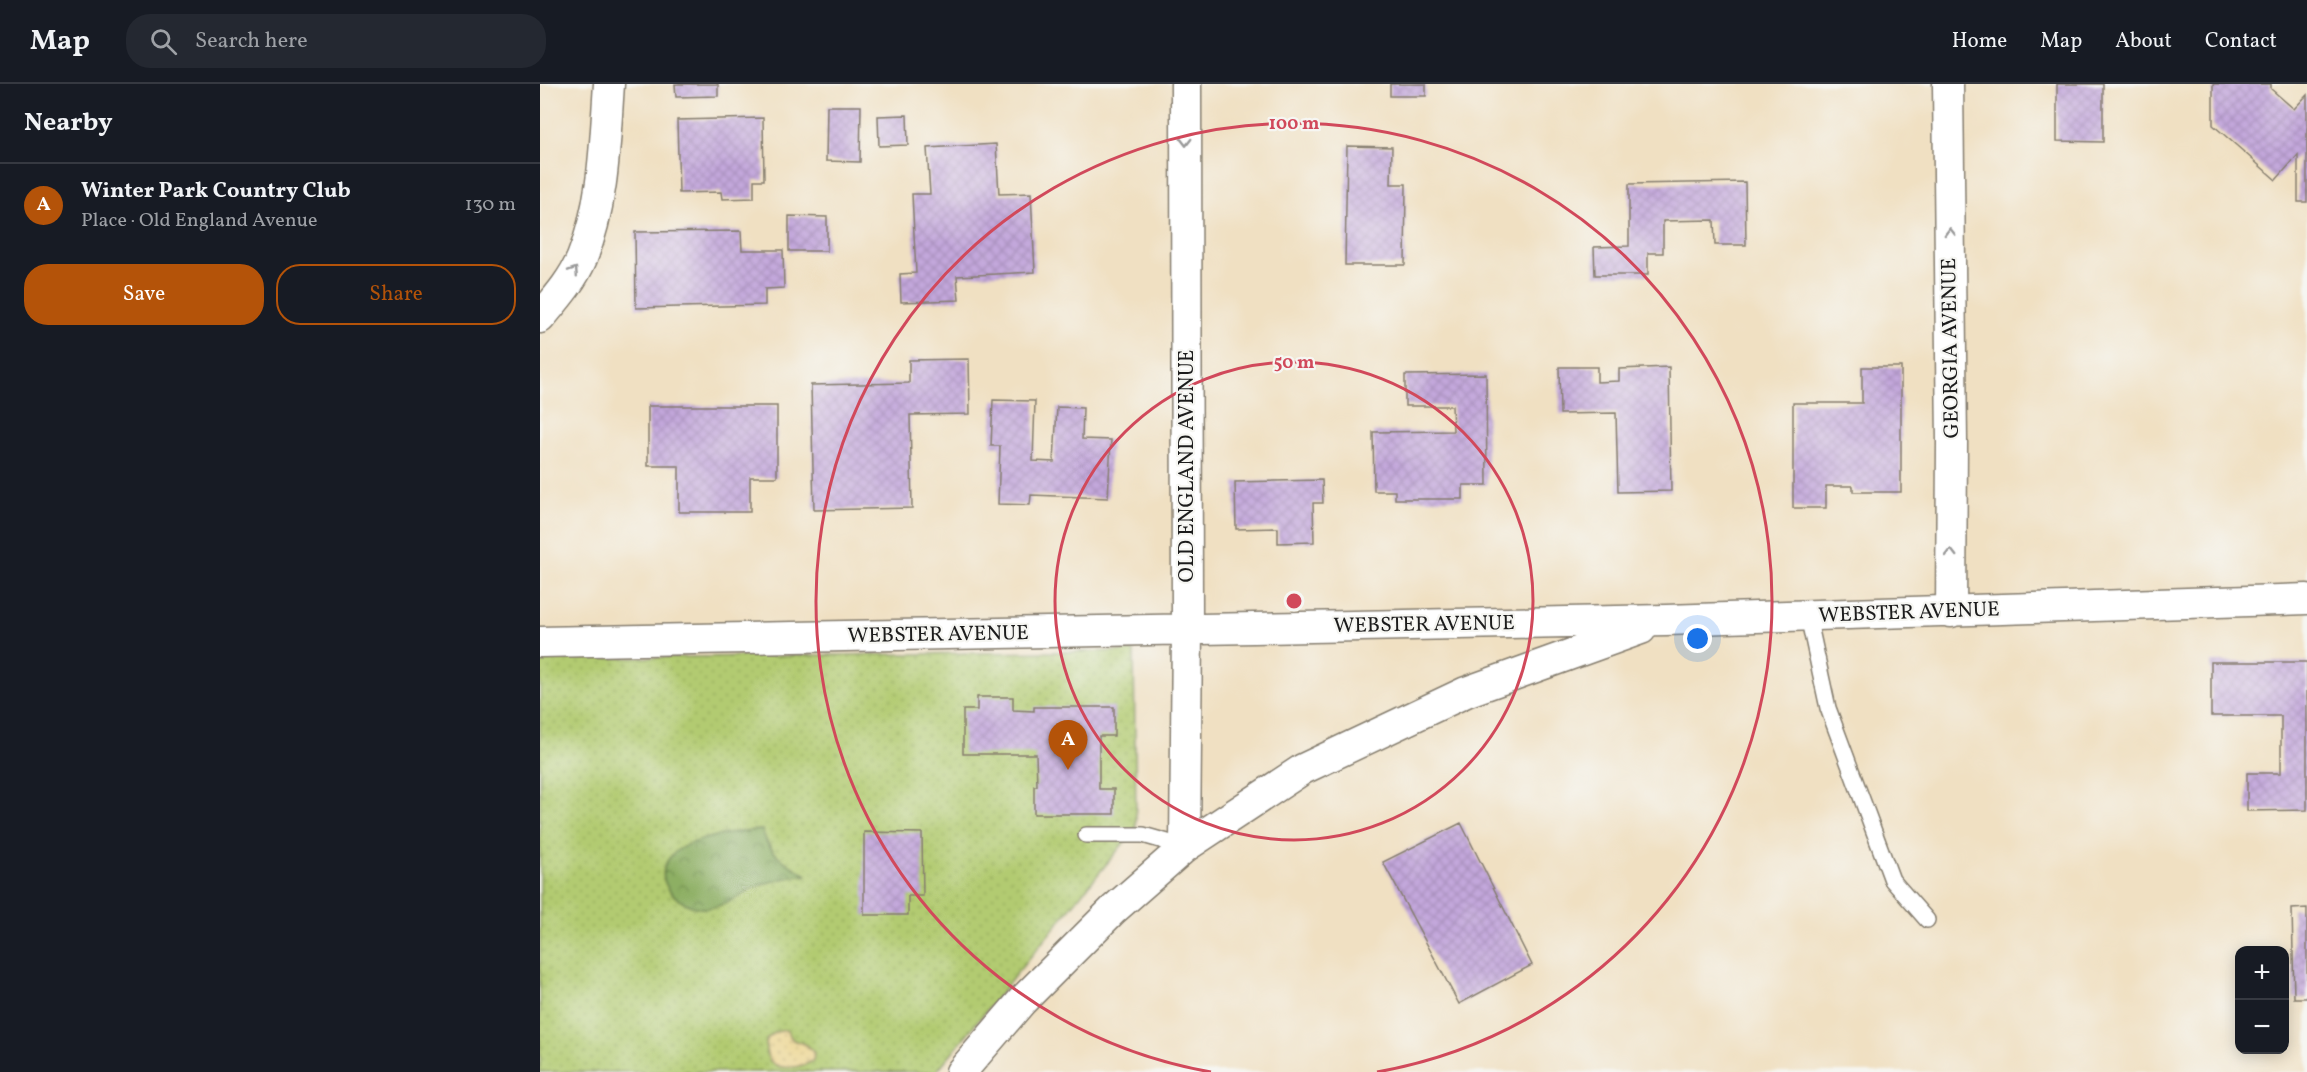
<!DOCTYPE html>
<meta charset="utf-8">
<style>
body{margin:0;font-family:Vollkorn,serif;background:#242831;color:#f1f3f6}
.controls{position:absolute;right:18px;bottom:18px;display:grid;overflow:hidden;border-radius:12px;box-shadow:0 3px 15px #0003}
.controls button{width:54px;height:54px;display:grid;place-items:center;padding:0;border:0;border-bottom:2px solid #363941;background:#171b24;color:#f1f3f6;font:30px sans-serif}
.you{position:absolute;left:1158px;top:555px;width:21px;height:21px;margin:-15px;border:4px solid #fff;border-radius:50%;background:#1a73e8;box-shadow:0 0 0 9px #1a73e833}
.badge{display:grid;place-items:center;width:39px;height:39px;border-radius:50%;background:#b45309;color:#fff;font-size:20px;font-weight:700}
.pin{position:absolute;translate:-50% -50px;filter:drop-shadow(0 2px 3px #0008)}
.pin::after{content:'';position:absolute;top:32px;width:21px;height:18px;background:inherit;clip-path:polygon(0 0,100% 0,50% 100%)}
.list{margin:0;padding:0;list-style:none}
h2{display:flex;justify-content:space-between;align-items:center;height:78px;margin:0;padding:0 24px;font-size:26px}
h2 small{font-size:20px;font-weight:400;color:#9ea1a6}
.list li{display:grid;grid-template-columns:39px 1fr auto;gap:18px;align-items:center;box-sizing:border-box;height:84px;padding:0 24px;border-top:2px solid #363941}
.list b{display:block;font-size:22px;white-space:nowrap}
.list p{margin:0;font-size:20px;white-space:nowrap;color:#9ea1a6}
.list em{font-size:20px;font-style:normal;color:#9ea1a6}
.actions{display:flex;gap:12px;padding:18px 24px}
.actions a{flex:1;padding:14px 0;border:2px solid #b45309;border-radius:24px;text-align:center;font-size:21px;color:#b45309}
.actions .main{background:#b45309;color:#fff}
.icon{flex:none;width:33px;height:33px;fill:none;stroke:currentColor;stroke-width:2;stroke-linecap:round;stroke-linejoin:round}
.map{position:relative;flex:none;width:1767px;height:988px;overflow:hidden}
header{display:flex;align-items:center;gap:36px;box-sizing:border-box;height:84px;padding:0 30px;background:#171b24;border-bottom:2px solid #363941}
header strong{font-size:28px}
nav{display:flex;gap:33px;margin-inline-start:auto;font-size:21px}
.search{width:420px;height:54px;background:#242831;display:flex;align-items:center;gap:15px;box-sizing:border-box;padding:0 21px;border-radius:24px;color:#9ea1a6;font-size:22px}
main{display:flex}
aside{flex:1;background:#171b24}
.map>svg:first-child{display:block}
.grass{fill:url(#grass-dots);stroke:#677446;stroke-width:1.5}
.forest{fill:url(#forest-crowns);stroke:#546640;stroke-width:1.5}
.sand{fill:url(#sand-dots);stroke:#857b5d;stroke-width:1.5}
.building{fill:url(#building-cross-hatch)}
.lines{fill:none;stroke-linecap:round;stroke-linejoin:round}
.service-casing{stroke:#867e6f;stroke-width:18}
.minor-casing{stroke:#867e6f;stroke-width:33}
.service{stroke:#fff;stroke-width:15}
.minor{stroke:#fff;stroke-width:30}
.oneway{stroke:#999}
.ring{fill:none;stroke:#d1495b;stroke-width:3}
.labels{text-anchor:middle;dominant-baseline:central;stroke-width:4.5;stroke-linejoin:round;paint-order:stroke}
.street-label{font-size:21px;fill:#1c1c1c;stroke:#f6f6f2}
.centre{fill:#d1495b;stroke:#f6f6f2;stroke-width:3}
.ring-label{font-size:18px;text-anchor:middle;font-weight:bold;fill:#d1495b;stroke:#f6f6f2;stroke-width:4.5;stroke-linejoin:round;paint-order:stroke}
</style>
<header>
<strong>Map</strong>
<div class="search"><svg class="icon" aria-label="search" viewBox="0 0 24 24"><circle cx="10" cy="10" r="6"/><path d="M15 15l6 6"/></svg>Search here</div>
<nav><a>Home</a><a>Map</a><a>About</a><a>Contact</a></nav>
</header>
<main>
<aside>
<h2>Nearby<small></small></h2>
<ul class="list">
<li><span class="badge">A</span><div><b>Winter Park Country Club</b><p>Place · Old England Avenue</p></div><em>130 m</em></li>
</ul>
<div class="actions"><a class="main">Save</a><a>Share</a></div>
</aside>
<div class="map">
<svg width="1767" height="988" viewBox="0 0 1767 988">
<defs>
<pattern id="grass-dots" width="8" height="8" patternUnits="userSpaceOnUse" patternTransform="scale(1.5)"><rect width="8" height="8" fill="#b2cb71"/><path d="M2 2h.1M6 6h.1" fill="none" stroke="#98ae61" stroke-width="1.8" stroke-linecap="round"/></pattern>
<pattern id="forest-crowns" width="20" height="18" patternUnits="userSpaceOnUse" patternTransform="scale(1.5)"><rect width="20" height="18" fill="#8daf63"/><path d="M2 6a3 3 0 1 1 6 0M12 15a3 3 0 1 1 6 0" fill="none" stroke="#728e51"/></pattern>
<pattern id="sand-dots" width="8" height="8" patternUnits="userSpaceOnUse" patternTransform="scale(1.5)"><rect width="8" height="8" fill="#eeda9e"/><path d="M2 2h.1M6 6h.1" fill="none" stroke="#ccba88" stroke-width="1.8" stroke-linecap="round"/></pattern>
<pattern id="building-cross-hatch" width="8" height="8" patternUnits="userSpaceOnUse" patternTransform="scale(1.5)"><rect width="8" height="8" fill="#c3a7db"/><path d="M0 0l8 8M0 8l8-8" fill="none" stroke="#a78fbb"/></pattern>
</defs>
<rect width="100%" height="100%" fill="#f6f6f2"/>
<filter id="ink" filterUnits="userSpaceOnUse"><feTurbulence type="fractalNoise" baseFrequency=".0167" numOctaves="2"/><feDisplacementMap in="SourceGraphic" scale="12" xChannelSelector="R" yChannelSelector="G"/><feConvolveMatrix kernelMatrix="1 2 1 2 8 2 1 2 1" color-interpolation-filters="sRGB"/></filter>
<filter id="wash" filterUnits="userSpaceOnUse"><feTurbulence type="fractalNoise" baseFrequency=".008" numOctaves="4" result="noise"/><feDisplacementMap in="SourceGraphic" scale="24" xChannelSelector="R" yChannelSelector="G"/><feGaussianBlur stdDeviation="1.35" result="paint"/><feColorMatrix in="noise" values="0 0 0 0 0 0 0 0 0 0 0 0 0 0 0 0 0 1.4 0 .05"/><feComposite in="paint" operator="in"/></filter>
<g filter="url(#wash)">
<rect width="100%" height="100%" fill="#f0e0c2"/>
<!-- grass -->
<path class="grass" d="M 594,567 L 596,744 L 396,988 L 0,988 L 0,575 Z"/>
<!-- forest -->
<path class="forest" d="M 222,746 C 227,768 248,781 267,791 C 248,793 231,796 214,804 C 197,812 184,824 164,824 C 139,824 109,796 131,772 C 146,754 199,747 222,746 Z"/>
<!-- sand -->
<path class="sand" d="M 246,946 L 253,956 L 267,961 L 274,969 L 273,977 C 252,988 220,988 227,955 L 236,948 Z"/>
<g id="blocks">
<!-- building -->
<path class="building" d="M 135,0 L 178,0 L 178,12 L 136,13 Z
M 850,0 L 886,0 L 886,12 L 850,12 Z
M 1517,0 L 1563,0 L 1563,58 L 1517,57 Z
M 1673,0 L 1731,0 L 1731,5 L 1754,25 L 1767,11 L 1767,118 L 1758,118 L 1758,71 L 1736,96 L 1673,41 Z
M 287,22 L 321,22 L 320,78 L 286,77 Z
M 367,31 L 368,61 L 339,62 L 338,32 Z
M 223,34 L 224,96 L 214,96 L 214,114 L 182,115 L 181,108 L 139,109 L 137,36 Z
M 456,60 L 459,110 L 491,109 L 495,188 L 417,192 L 419,216 L 361,218 L 360,190 L 376,189 L 372,110 L 390,110 L 387,64 Z
M 807,62 L 852,63 L 851,100 L 866,100 L 865,181 L 805,181 Z
M 1205,98 L 1206,161 L 1175,161 L 1174,136 L 1123,137 L 1123,169 L 1108,169 L 1108,191 L 1055,191 L 1054,163 L 1089,162 L 1089,100 Z
M 249,132 L 287,133 L 287,167 L 249,167 Z
M 201,147 L 202,166 L 243,166 L 244,204 L 225,205 L 225,221 L 96,224 L 95,148 Z
M 429,275 L 430,330 L 370,331 L 372,424 L 274,426 L 271,301 L 369,299 L 369,276 Z
M 1019,283 L 1057,283 L 1057,298 L 1079,297 L 1079,285 L 1129,283 L 1131,407 L 1078,408 L 1076,329 L 1020,330 Z
M 1322,283 L 1361,283 L 1361,408 L 1313,408 L 1313,402 L 1286,402 L 1286,424 L 1253,424 L 1253,319 L 1322,319 Z
M 946,290 L 947,401 L 923,401 L 923,415 L 855,415 L 855,407 L 834,407 L 833,348 L 913,347 L 912,322 L 865,322 L 865,291 Z
M 453,316 L 495,317 L 493,377 L 514,378 L 517,323 L 543,324 L 542,355 L 571,356 L 568,414 L 491,411 L 490,421 L 458,420 L 460,362 L 451,362 Z
M 108,322 L 237,322 L 237,393 L 210,393 L 210,428 L 139,428 L 139,382 L 108,382 Z
M 782,396 L 783,419 L 773,419 L 774,458 L 738,459 L 738,444 L 696,445 L 695,398 Z
M 1671,578 L 1767,578 L 1767,726 L 1707,727 L 1707,689 L 1741,689 L 1741,632 L 1671,632 Z
M 437,613 L 473,613 L 473,626 L 494,627 L 494,623 L 574,623 L 574,652 L 559,652 L 559,705 L 574,705 L 574,730 L 494,730 L 494,702 L 497,702 L 496,670 L 423,670 L 423,626 L 437,626 Z
M 921,739 L 992,881 L 919,920 L 843,778 Z
M 324,748 L 382,749 L 383,812 L 368,812 L 368,831 L 324,831 Z
M 1767,824 L 1767,914 L 1754,914 L 1752,825 Z"/>
</g>
</g>
<g filter="url(#ink)">
<use href="#blocks" fill-opacity="0" stroke="#867e6f" stroke-width="1.5"/>
<g class="lines">
<!-- service casing -->
<g class="service-casing">
<path id="service" d="M 1268,532 L 1288,624 L 1352,796 L 1387,836
M 546,751 L 603,751 L 645,763"/>
</g>
<!-- minor casing -->
<g class="minor-casing">
<path id="minor" d="M 1408,0 L 1412,359 L 1411,528
M 0,234 C 15,216 33,196 42,174 C 64,120 65,57 69,0
M 0,558 L 1126,536 L 1767,515
M 645,763 L 647,546 L 646,0
M 421,988 L 482,917 L 573,826 L 645,763 L 763,685 L 926,608 L 1101,545"/>
</g>
<!-- service -->
<use href="#service" class="service"/>
<!-- minor -->
<use href="#minor" class="minor"/>
</g>
<!-- one-way arrows -->
<defs><path id="oneway-chevron" d="M-2-3.5L2.5 0L-2 3.5" fill="none" stroke-width="1.6" stroke-linecap="round" stroke-linejoin="round" transform="scale(1.5)"/></defs>
<g class="oneway">
<use href="#oneway-chevron" transform="translate(646 58) rotate(90)"/>
<use href="#oneway-chevron" transform="translate(1410 148) rotate(-91)"/>
<use href="#oneway-chevron" transform="translate(34 187) rotate(-57)"/>
<use href="#oneway-chevron" transform="translate(1411 469) rotate(-90)"/>
</g>
</g>
<!-- distance rings -->
<g class="ring">
<circle cx="754" cy="517" r="239"/>
<path d="M671 988A478 478 0 1 1 837 988"/>
</g>
<g class="labels">
<!-- street labels -->
<g class="street-label">
<text transform="translate(1411 264) rotate(-91)">GEORGIA AVENUE</text>
<text transform="translate(647 382) rotate(-90)">OLD ENGLAND AVENUE</text>
<text transform="translate(1369 529) rotate(-2)">WEBSTER AVENUE</text>
<text transform="translate(884 541) rotate(-1)">WEBSTER AVENUE</text>
<text transform="translate(398 551) rotate(-1)">WEBSTER AVENUE</text>
</g>
</g>
<circle cx="754" cy="517" r="9" class="centre"/>
<g class="ring-label">
<text x="754" y="45">100 m</text>
<text x="754" y="284">50 m</text>
</g>
</svg>
<div class="controls">
<button>+</button>
<button>−</button>
</div>
<div class="you"></div>
<div class="pin badge" style="left:528px;top:686px">A</div>
</div>
</main>
